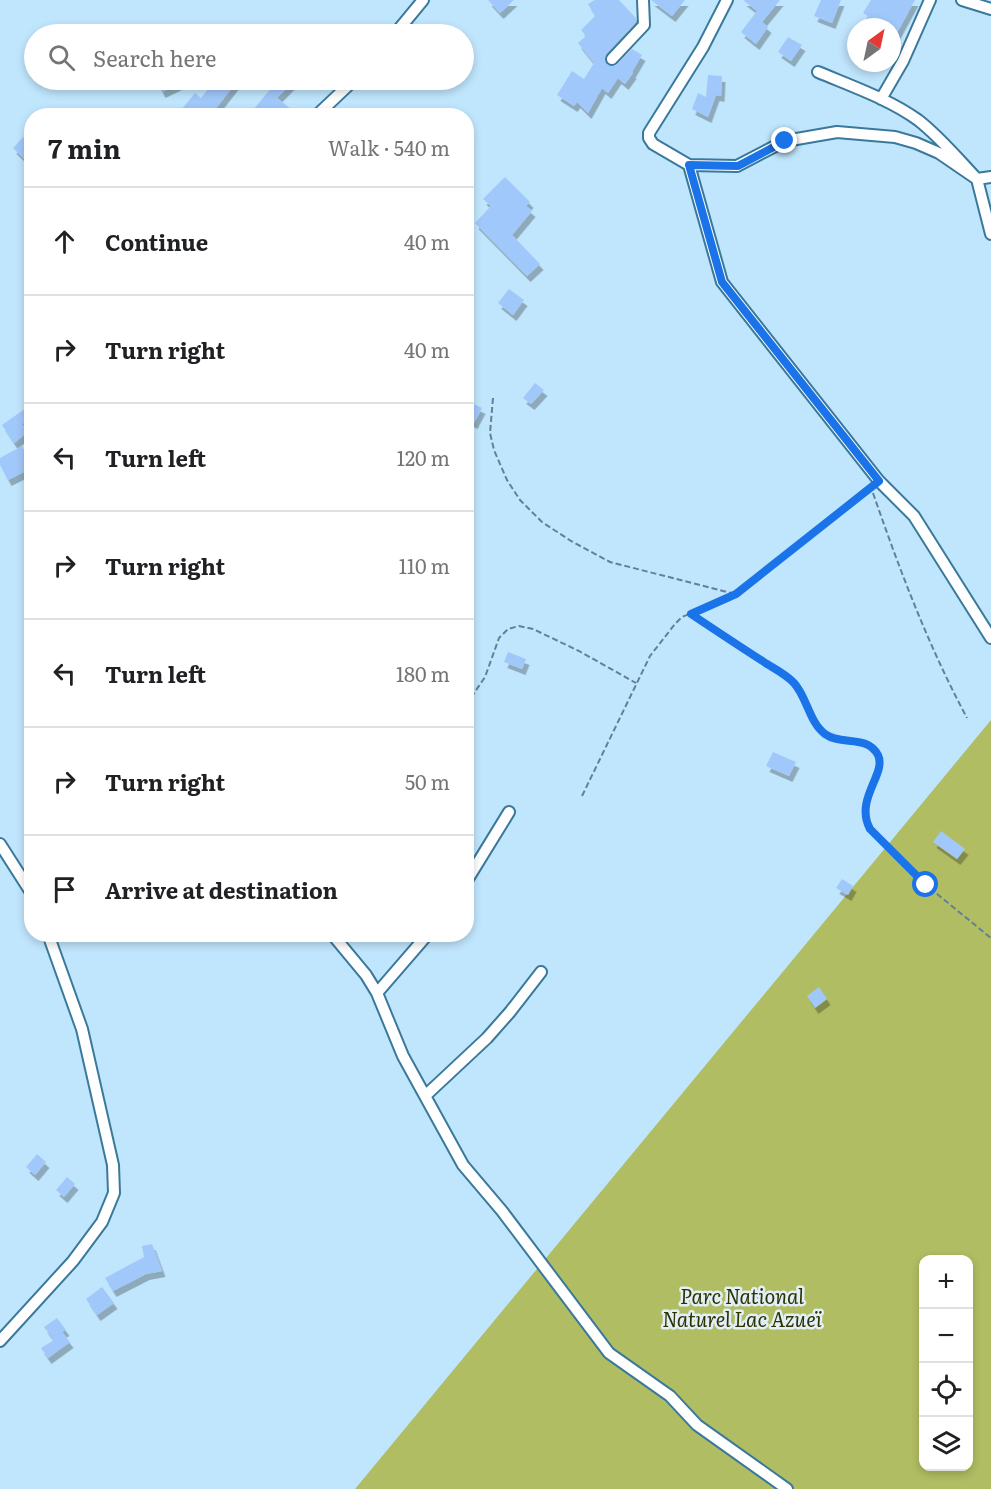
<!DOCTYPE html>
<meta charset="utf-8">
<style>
body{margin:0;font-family:Literata,serif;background:#f6f6f6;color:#202124}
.controls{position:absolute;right:18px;bottom:18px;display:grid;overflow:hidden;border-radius:12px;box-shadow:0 3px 9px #0003}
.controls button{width:54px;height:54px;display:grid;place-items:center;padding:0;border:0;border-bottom:2px solid #e0e0e0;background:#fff;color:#202124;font:30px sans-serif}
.compass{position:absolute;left:847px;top:18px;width:54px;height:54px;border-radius:50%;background:#fff;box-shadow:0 3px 9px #0003;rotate:33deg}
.stop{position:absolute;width:18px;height:18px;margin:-14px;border:4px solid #1a73e8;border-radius:50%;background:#fff}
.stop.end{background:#1a73e8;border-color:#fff;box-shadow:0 2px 6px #0008}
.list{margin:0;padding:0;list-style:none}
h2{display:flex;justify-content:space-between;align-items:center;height:78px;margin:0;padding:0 24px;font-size:26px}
h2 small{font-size:20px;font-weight:400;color:#757577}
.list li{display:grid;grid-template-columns:39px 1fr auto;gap:18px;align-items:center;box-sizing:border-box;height:108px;padding:0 24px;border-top:2px solid #e0e0e0}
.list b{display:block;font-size:22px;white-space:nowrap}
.list em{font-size:20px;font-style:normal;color:#757577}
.icon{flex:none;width:33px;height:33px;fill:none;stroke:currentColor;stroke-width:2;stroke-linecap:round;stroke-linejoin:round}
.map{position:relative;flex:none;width:991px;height:1489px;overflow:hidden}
.search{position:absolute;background:#fff;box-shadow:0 3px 9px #0003;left:24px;top:24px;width:450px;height:66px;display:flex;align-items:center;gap:15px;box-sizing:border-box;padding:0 21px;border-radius:33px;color:#757577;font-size:22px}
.panel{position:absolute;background:#fff;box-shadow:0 3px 9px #0003;left:24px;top:108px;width:450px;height:834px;border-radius:24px}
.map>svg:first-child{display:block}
.green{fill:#b1bd62;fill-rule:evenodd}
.building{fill:#a1c8fa;filter:url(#shadow)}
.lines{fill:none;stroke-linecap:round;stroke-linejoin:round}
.street-casing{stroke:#3a799b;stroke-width:14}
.path{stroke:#638194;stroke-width:2;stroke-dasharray:6 3;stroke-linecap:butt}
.street{stroke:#fff;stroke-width:10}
.route{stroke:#1a73e8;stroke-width:8}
.labels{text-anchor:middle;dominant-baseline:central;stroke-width:5;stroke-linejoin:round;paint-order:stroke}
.park-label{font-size:20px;font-style:italic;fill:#2d3201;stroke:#e3eff7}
</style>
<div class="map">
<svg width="991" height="1489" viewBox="0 0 991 1489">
<defs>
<filter id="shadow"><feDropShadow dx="3.5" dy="6" stdDeviation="0" flood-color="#0004"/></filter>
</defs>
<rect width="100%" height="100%" fill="#c0e6fd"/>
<!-- green -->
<path class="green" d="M 991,720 L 991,1489 L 355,1489 ZM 924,1260 L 968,1260 L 968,1466 L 924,1466 Z"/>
<!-- building -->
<path class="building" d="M 488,0 L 514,0 L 500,13 Z
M 595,0 L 619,0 L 636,18 L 636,22 L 606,54 L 605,58 L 606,64 L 615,66 L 632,49 L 642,55 L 632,72 L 633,73 L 625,84 L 618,78 L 608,93 L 602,88 L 588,113 L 577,102 L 574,106 L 557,95 L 572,71 L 584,79 L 594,63 L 578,43 L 586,36 L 581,30 L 595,16 L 588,4 Z
M 651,0 L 685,0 L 672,16 Z
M 743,0 L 780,0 L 762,22 L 768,27 L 756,44 L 741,32 L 757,11 Z
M 821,0 L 841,0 L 832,23 L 814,16 Z
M 871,0 L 915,0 L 892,42 L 892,27 L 862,27 L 869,17 L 863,13 Z
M 788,37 L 802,45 L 791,61 L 778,52 Z
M 708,75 L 722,76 L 721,96 L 716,95 L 708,117 L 692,109 L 698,93 L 706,97 Z
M 156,80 L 187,80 L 162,92 Z
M 215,80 L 238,80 L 210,116 L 176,116 L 195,93 L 201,98 Z
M 278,80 L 295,80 L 277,98 L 291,109 L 285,116 L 257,116 L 252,111 Z
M 23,137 L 32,143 L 32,166 L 13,148 Z
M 505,177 L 530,202 L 526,206 L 532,211 L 512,235 L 540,264 L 527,276 L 475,223 L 491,206 L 483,199 Z
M 509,289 L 524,300 L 513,315 L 498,303 Z
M 535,383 L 544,390 L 531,404 L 523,398 Z
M 466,400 L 482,408 L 474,423 L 466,419 Z
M 26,408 L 32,417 L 22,424 L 29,431 L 14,443 L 2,425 Z
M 22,446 L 32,468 L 8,480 L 0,465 L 0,458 Z
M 508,652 L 526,659 L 522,669 L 504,662 Z
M 773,752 L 796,762 L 789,776 L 766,766 Z
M 941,831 L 965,849 L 957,859 L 933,842 Z
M 842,879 L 853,886 L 848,895 L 836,888 Z
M 819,987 L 827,999 L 815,1008 L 807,996 Z
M 37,1154 L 46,1162 L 35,1175 L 26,1167 Z
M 67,1177 L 75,1184 L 64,1197 L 56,1190 Z
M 152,1244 L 162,1271 L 146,1274 L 113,1291 L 105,1278 L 144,1257 L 142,1246 Z
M 102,1287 L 114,1303 L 97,1315 L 86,1299 Z
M 57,1318 L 66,1330 L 62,1332 L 70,1342 L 48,1358 L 41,1348 L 54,1340 L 44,1327 Z"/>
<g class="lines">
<!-- street casing -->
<g class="street-casing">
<path id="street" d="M 727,0 L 703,47 L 649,133 L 649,138 L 653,144 L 689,165 L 737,166 L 785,141 L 837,132 L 895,137 L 916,143 L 939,153 L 977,179 L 991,234
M 962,0 L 991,9
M 395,34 L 423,0
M 612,59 L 644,25 L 643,0
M 818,72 C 851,86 889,99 918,120 C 940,137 958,159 977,179 L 991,177
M 881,99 L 903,61 L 930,0
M 316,116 L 354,80
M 689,165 L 722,282 L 879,481 L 914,516 L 991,638
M 0,844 L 32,894
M 466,882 L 509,812
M 332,934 L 366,975 L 377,993 L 403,1056 L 463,1165 L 502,1211 L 609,1353 L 670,1396 L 697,1425 L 787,1489
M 377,993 L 428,934
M 425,1096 L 487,1038 L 510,1012 L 541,972
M 0,1341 L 73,1261 L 102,1222 L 114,1193 L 113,1165 L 82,1029 L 48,934"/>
</g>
<!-- path -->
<path class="path" d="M 493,398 L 490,433 L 494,450 L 507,480 L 520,500 L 542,522 L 571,541 L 610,562 L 735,594
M 873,493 C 900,571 928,645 967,718
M 691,614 C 715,630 739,646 764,662 C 773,668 786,674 794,683 C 807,698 809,722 825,734 C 841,746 868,734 878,755 C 887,774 854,800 870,829 L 926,885 L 991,938
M 466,705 L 485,677 L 499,638 L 508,629 L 519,626 L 533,629 L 579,651 L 636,683
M 582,796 L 650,656 L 675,624 L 682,617 L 736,594 L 869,489"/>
<!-- street -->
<use href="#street" class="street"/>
</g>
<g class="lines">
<!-- route -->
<path class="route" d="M 785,141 L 738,166 L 689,165 L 722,282 L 879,481 L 736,594 L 691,614 C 715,630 739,646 764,662 C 773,668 786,674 794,683 C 807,697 809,722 825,734 C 841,746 867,734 878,755 C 887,774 854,799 870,829 L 926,885"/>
</g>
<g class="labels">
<!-- park labels -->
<g class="park-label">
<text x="742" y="1295">Parc National<tspan x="742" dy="23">Naturel Lac Azueï</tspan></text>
</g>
</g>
</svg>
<div class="controls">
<button>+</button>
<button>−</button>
<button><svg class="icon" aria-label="locate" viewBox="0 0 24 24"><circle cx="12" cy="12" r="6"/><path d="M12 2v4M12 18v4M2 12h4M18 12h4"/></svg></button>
<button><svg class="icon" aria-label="layers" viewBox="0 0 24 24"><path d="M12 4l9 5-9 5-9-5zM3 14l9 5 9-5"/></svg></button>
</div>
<svg class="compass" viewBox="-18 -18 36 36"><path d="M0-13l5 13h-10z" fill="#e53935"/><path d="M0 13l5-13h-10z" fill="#757577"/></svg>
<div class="stop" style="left:926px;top:885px"></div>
<div class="stop end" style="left:785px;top:141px"></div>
<div class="search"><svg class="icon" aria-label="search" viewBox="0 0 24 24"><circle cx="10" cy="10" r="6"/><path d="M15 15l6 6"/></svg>Search here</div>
<section class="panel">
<h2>7 min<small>Walk · 540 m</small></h2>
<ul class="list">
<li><svg class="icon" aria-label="ahead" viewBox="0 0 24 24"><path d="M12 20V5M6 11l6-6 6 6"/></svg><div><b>Continue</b></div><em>40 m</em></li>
<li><svg class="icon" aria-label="right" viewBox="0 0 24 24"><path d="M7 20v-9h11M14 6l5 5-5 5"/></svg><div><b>Turn right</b></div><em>40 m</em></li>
<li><svg class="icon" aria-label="left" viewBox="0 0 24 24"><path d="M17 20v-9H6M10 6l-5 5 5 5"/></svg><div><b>Turn left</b></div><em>120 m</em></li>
<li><svg class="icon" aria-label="right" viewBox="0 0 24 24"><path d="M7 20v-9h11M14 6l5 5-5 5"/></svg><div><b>Turn right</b></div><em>110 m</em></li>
<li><svg class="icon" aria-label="left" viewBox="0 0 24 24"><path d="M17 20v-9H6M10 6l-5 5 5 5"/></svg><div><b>Turn left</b></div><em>180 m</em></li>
<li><svg class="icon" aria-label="right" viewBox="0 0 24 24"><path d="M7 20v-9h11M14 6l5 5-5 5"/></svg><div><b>Turn right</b></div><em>50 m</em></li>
<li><svg class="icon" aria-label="arrive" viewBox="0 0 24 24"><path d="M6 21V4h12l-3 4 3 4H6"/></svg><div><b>Arrive at destination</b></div></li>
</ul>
</section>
</div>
